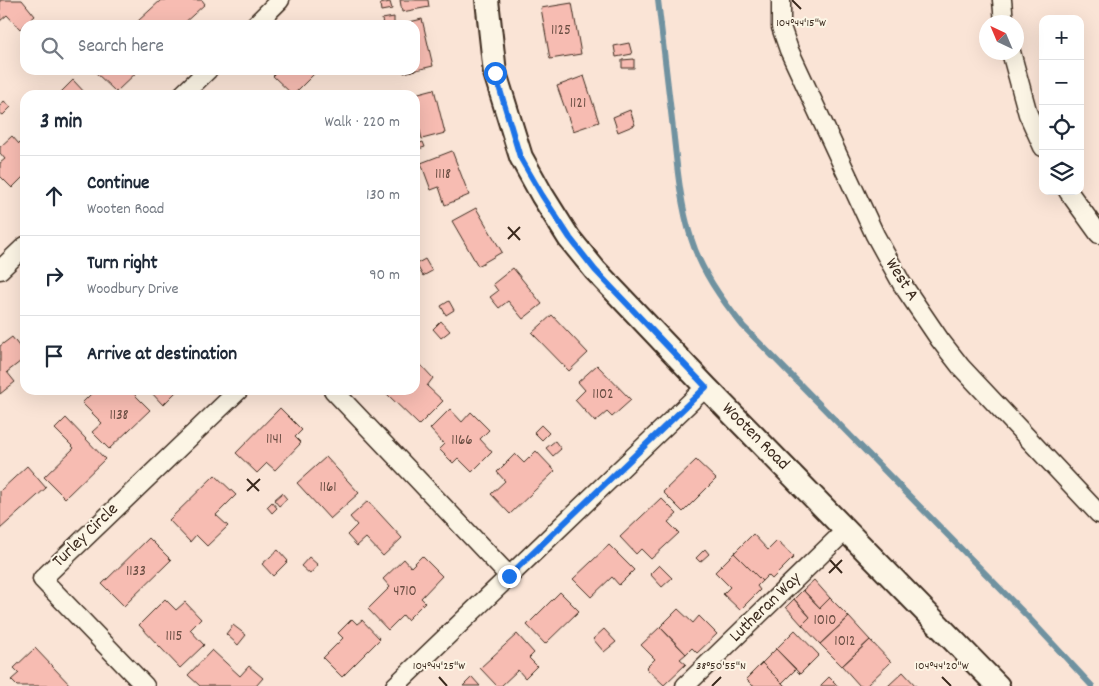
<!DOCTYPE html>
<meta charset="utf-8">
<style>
body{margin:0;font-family:Dekko,sans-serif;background:#f2f2f3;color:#1f2937}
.controls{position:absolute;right:15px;top:15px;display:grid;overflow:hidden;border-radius:10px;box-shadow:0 5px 20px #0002}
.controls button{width:45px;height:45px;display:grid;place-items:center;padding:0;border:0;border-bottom:1px solid #e0e1e3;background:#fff;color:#1f2937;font:25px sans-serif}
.compass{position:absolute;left:979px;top:15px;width:45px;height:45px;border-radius:50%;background:#fff;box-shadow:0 5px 20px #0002;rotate:316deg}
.stop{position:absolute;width:15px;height:15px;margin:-11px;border:4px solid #1a73e8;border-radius:50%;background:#fff}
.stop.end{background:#1a73e8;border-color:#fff;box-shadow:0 1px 5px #0008}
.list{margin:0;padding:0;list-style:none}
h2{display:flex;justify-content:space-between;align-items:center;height:65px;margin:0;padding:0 20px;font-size:21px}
h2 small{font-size:16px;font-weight:400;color:#747a83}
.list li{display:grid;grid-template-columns:32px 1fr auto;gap:15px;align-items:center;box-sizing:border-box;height:80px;padding:0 20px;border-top:1px solid #e0e1e3}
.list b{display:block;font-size:19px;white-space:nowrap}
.list p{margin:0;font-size:16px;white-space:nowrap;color:#747a83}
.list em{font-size:16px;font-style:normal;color:#747a83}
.icon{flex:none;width:28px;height:28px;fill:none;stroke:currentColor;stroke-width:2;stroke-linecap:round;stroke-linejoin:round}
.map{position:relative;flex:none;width:1099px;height:686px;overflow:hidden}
.search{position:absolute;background:#fff;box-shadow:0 5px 20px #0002;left:20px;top:20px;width:400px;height:55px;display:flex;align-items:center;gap:12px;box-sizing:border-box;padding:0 18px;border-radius:15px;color:#747a83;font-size:19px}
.panel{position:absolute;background:#fff;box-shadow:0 5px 20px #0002;left:20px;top:90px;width:400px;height:305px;border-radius:15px}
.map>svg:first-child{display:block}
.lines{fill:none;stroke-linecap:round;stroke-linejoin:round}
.stream{stroke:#7092a0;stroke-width:6}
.building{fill:#f7bcb2;stroke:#3b2a1e}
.minor-casing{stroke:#3b2a1e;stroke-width:21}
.tertiary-casing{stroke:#3b2a1e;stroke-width:26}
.minor{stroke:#fcf5e5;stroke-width:18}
.tertiary{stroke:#fcf5e5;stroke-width:22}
.route{stroke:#1a73e8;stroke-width:6}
.ticks{fill:none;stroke:#3b2a1e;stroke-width:2}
.labels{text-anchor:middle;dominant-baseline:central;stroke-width:4;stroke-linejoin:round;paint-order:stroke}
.number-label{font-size:15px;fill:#6a4e43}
.street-label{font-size:18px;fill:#3b2a1e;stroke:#fcf5e5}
.ticks-label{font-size:12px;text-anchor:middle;fill:#3b2a1e;stroke:#fcf5e5;stroke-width:4;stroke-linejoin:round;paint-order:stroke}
</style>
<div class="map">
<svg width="1099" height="686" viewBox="0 0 1099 686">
<rect width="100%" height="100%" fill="#fae4d6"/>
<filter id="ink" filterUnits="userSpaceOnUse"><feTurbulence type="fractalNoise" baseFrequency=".02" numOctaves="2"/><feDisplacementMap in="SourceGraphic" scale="10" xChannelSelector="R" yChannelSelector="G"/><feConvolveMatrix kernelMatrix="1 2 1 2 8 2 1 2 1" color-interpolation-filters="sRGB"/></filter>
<g filter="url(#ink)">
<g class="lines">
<!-- stream -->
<path class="stream" d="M 658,0 C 663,43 668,86 673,129 C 677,165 680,203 691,238 C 701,271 722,300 743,326 L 1028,617 L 1092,686"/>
</g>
<!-- building -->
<path class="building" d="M 0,0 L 22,0 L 35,16 L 20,29 L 7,15 L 0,21 Z
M 161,0 L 202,0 L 205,4 L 182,25 L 141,25 L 138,21 Z
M 400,0 L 428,0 L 429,7 L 402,12 Z
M 390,2 L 392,9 L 381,11 L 380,4 Z
M 572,3 L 581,54 L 550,59 L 541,8 Z
M 394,17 L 394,25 L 383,25 L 382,19 Z
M 422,19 L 433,66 L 404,73 L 403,70 L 415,70 L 415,25 L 397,25 Z
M 629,43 L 632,54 L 616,57 L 614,46 Z
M 634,59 L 634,68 L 622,68 L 622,60 Z
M 93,70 L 139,70 L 116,92 Z
M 279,70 L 318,70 L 293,95 L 273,76 Z
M 584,76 L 599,122 L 573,131 L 557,86 Z
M 73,80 L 87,95 L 58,95 Z
M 434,89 L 445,133 L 422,139 L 415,110 L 415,95 L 411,95 Z
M 4,101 L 11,107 L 3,115 L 0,113 L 0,106 Z
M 630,110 L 635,125 L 618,132 L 613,117 Z
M 12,136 L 19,144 L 25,138 L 25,175 L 12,188 L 0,176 L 0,163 L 5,159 L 0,153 L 0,147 Z
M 423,142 L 425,147 L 415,150 L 415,145 Z
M 452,151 L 469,195 L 445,205 L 439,187 L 431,190 L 421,163 Z
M 476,208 L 502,252 L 478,266 L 452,221 Z
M 425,259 L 432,271 L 423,276 L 416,264 Z
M 513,268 L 542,304 L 523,319 L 508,301 L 499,308 L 490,297 L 498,291 L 493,284 Z
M 449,301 L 454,310 L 446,315 L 441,306 Z
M 552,315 L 588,353 L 569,371 L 532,333 Z
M 441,321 L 450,331 L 441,338 L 433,329 Z
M 12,337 L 25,354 L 25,358 L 7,372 L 15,382 L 0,394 L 0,346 Z
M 420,364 L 433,378 L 427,386 L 443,401 L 419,425 L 387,394 L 390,390 L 415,390 L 415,369 Z
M 597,365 L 631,400 L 612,417 L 607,412 L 595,422 L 575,400 L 585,390 L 578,382 Z
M 95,390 L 130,390 L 150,410 L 109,449 L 92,432 L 102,423 L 82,403 Z
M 149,390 L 178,390 L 163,405 Z
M 280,408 L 302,430 L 295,437 L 301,443 L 275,470 L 267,463 L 257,473 L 236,453 Z
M 450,409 L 462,422 L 471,412 L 489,430 L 480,439 L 492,452 L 472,472 L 458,458 L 453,463 L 439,449 L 444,444 L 430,429 Z
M 66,418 L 105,459 L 65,498 L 44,477 L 74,448 L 55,429 Z
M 541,425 L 549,433 L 542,440 L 534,432 Z
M 555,441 L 561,449 L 553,456 L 546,448 Z
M 536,451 L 555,471 L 510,514 L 491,494 L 505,481 L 497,472 L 515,454 L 524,463 Z
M 326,457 L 359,493 L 330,519 L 297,483 Z
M 696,460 L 716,479 L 683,512 L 663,492 Z
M 27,466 L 46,488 L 0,529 L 0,491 Z
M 215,475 L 236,495 L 216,515 L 228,526 L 207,546 L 196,535 L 190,542 L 169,520 Z
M 282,493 L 287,499 L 279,506 L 274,500 Z
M 661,498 L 677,514 L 668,522 L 679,533 L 651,559 L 641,549 L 636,554 L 620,537 Z
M 368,501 L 402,538 L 383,556 L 366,538 L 357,546 L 347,535 L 357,525 L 350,517 Z
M 272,502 L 277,508 L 272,513 L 267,507 Z
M 753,534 L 768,550 L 777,541 L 794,557 L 772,579 L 768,575 L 762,581 L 734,553 Z
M 149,538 L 171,560 L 124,606 L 102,584 Z
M 609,545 L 634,570 L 619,585 L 612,577 L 591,597 L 573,579 Z
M 705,549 L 709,554 L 700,562 L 696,558 Z
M 278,550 L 288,561 L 273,576 L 262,564 Z
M 734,553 L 762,581 L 757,586 L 760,590 L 740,610 L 723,594 L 730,587 L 715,572 Z
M 422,556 L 442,576 L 421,598 L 425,602 L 407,620 L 403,615 L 388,630 L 368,609 L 390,587 L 383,579 L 404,559 L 411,567 Z
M 309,557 L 318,565 L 310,574 L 301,566 Z
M 659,565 L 672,578 L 662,587 L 650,574 Z
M 814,580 L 830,598 L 820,608 L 803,590 Z
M 803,590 L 820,608 L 830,598 L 849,617 L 820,644 L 802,625 L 810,617 L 794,599 Z
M 560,592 L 579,611 L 545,644 L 527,625 Z
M 165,599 L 176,610 L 185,602 L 201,619 L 190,630 L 204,645 L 180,668 L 139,625 Z
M 794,599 L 810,617 L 802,625 L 786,607 Z
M 678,609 L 693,623 L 699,616 L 717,634 L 697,653 L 692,648 L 686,654 L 660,627 Z
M 849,617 L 870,640 L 842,666 L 820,644 Z
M 352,619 L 357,624 L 362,620 L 380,639 L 342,677 L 323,658 L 343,638 L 338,633 Z
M 233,625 L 246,635 L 238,645 L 226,634 Z
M 660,627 L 686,654 L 680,659 L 686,664 L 664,685 L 646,668 L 655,659 L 641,645 Z
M 604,629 L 616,642 L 604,652 L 593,639 Z
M 795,630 L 819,655 L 800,674 L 776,649 Z
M 517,634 L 534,653 L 529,658 L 537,666 L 525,678 L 518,670 L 501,686 L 497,686 L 480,668 Z
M 870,640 L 891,662 L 866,686 L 860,686 L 842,666 Z
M 35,648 L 71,686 L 17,686 L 11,680 L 19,673 L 14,668 Z
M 776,649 L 796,669 L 782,683 L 762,663 Z
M 212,650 L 240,676 L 249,666 L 263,678 L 256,686 L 200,686 L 188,675 Z
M 762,663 L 785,686 L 753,686 L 746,679 Z
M 903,672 L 916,686 L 888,686 Z
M 472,677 L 480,686 L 463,686 Z
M 829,677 L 838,686 L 820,686 Z"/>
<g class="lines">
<!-- minor casing -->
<g class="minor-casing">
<path id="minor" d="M 781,0 L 781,27 L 789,50 L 875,235 L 902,284 L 940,340 L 961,367 L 1099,514
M 1002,0 L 1004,22
M 255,25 L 280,0
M 1011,52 L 1028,114 L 1043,147
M 182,95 L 208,70
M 1068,191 L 1099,234
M 0,270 L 25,246
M 333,390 L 509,576
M 145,686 L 42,579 L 239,390
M 395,686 L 706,387
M 685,686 L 847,529"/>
</g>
<!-- tertiary casing -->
<g class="tertiary-casing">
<path id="tertiary" d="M 487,0 L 495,73 L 521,157 L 542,195 L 569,238 L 595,270 L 706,387 L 998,686"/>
</g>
<!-- minor -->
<use href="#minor" class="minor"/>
<!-- tertiary -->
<use href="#tertiary" class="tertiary"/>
</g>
</g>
<g class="lines" filter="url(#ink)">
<!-- route -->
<path class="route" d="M 495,73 L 520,157 L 542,195 L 570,238 L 595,270 L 706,387 L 509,576"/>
</g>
<!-- ticks -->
<path class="ticks" d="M 792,0 L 801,9M 508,227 L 520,240M 508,239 L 520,227M 247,479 L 259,491M 247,491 L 260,479M 830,560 L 842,573M 829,573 L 842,560M 439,677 L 447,686M 942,677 L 951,686M 712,686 L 721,677"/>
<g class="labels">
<!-- number labels -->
<g class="number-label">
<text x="561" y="31">1125</text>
<text x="578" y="104">1121</text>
<text x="443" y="175">1118</text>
<text x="603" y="395">1102</text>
<text x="119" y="416">1138</text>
<text x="274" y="440">1141</text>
<text x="462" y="441">1166</text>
<text x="328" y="488">1161</text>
<text x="136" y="572">1133</text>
<text x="405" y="592">4710</text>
<text x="825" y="621">1010</text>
<text x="174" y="637">1115</text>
<text x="845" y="642">1012</text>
</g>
<!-- street labels -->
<g class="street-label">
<text transform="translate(901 280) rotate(58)">West A</text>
<text transform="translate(755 437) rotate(45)">Wooten Road</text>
<text transform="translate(86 536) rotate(-44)">Turley Circle</text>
<text transform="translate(766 608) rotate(-44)">Lutheran Way</text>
</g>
</g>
<g class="ticks-label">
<text x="801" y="26">104°44'15"W</text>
<text x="439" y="669">104°44'25"W</text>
<text x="942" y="669">104°44'20"W</text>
<text x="721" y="669">38°50'55"N</text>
</g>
</svg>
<div class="controls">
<button>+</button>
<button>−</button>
<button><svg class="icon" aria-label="locate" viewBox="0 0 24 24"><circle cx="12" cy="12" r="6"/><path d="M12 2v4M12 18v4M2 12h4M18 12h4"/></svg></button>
<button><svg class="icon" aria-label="layers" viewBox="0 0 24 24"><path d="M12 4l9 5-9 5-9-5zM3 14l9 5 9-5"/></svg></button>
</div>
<svg class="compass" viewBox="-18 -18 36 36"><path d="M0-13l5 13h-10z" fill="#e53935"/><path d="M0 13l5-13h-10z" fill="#747a83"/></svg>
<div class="stop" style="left:495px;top:73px"></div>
<div class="stop end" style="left:509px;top:576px"></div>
<div class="search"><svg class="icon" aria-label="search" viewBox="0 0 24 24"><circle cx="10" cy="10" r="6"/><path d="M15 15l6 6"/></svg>Search here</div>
<section class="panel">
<h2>3 min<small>Walk · 220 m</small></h2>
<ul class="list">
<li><svg class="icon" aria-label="ahead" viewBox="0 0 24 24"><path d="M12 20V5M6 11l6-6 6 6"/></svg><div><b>Continue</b><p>Wooten Road</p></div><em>130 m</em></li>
<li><svg class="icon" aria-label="right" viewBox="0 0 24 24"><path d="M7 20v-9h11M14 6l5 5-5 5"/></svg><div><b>Turn right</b><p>Woodbury Drive</p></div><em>90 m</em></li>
<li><svg class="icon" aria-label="arrive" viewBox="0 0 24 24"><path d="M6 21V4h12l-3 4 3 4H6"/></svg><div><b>Arrive at destination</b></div></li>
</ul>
</section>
</div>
